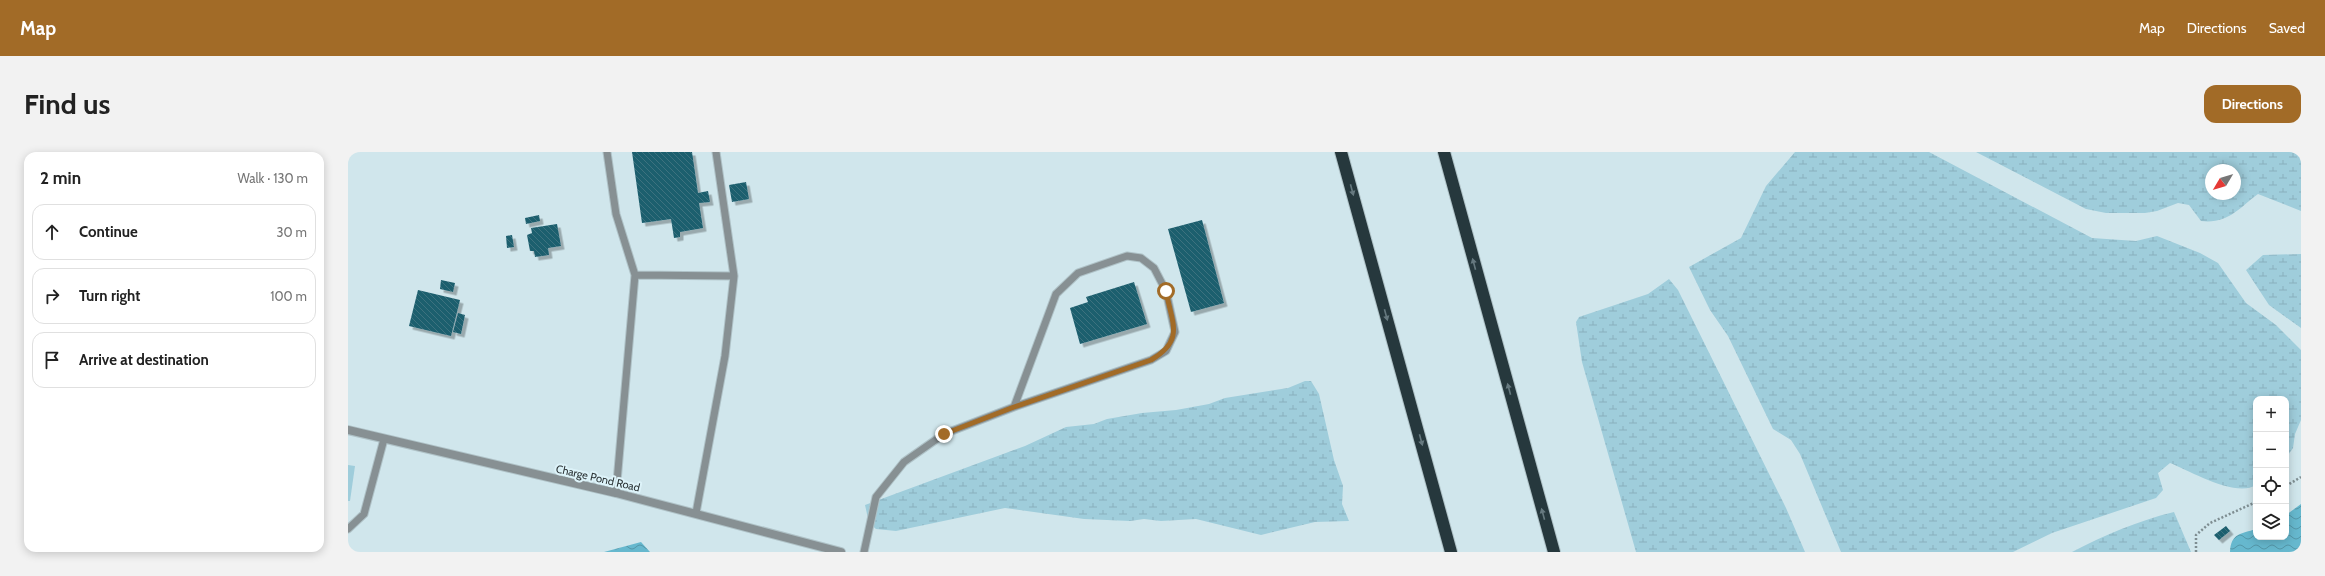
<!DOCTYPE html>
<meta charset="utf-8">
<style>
body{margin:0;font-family:Cabin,sans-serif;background:#f2f2f2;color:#222}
.controls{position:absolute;right:12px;bottom:12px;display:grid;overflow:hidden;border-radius:8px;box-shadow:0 2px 10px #0003}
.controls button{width:36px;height:36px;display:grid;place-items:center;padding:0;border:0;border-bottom:1px solid #e0e0e0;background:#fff;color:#222;font:20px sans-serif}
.compass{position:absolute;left:1857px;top:12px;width:36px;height:36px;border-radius:50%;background:#fff;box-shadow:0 2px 10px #0003;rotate:232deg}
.stop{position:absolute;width:12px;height:12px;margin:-9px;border:3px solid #a26b27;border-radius:50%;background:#fff}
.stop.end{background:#a26b27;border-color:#fff;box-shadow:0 1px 4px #0008}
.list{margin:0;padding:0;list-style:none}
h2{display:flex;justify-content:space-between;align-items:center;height:52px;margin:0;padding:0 16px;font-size:17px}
h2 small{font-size:13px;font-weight:400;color:#767676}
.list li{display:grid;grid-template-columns:26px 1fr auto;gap:12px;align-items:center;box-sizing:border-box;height:56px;margin:0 8px 8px;padding:0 8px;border:1px solid #e0e0e0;border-radius:12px}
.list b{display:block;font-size:15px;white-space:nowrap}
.list em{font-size:13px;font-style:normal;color:#767676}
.icon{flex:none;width:22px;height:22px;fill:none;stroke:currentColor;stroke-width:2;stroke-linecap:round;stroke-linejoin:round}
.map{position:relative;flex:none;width:1953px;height:400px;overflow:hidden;border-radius:12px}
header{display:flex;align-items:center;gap:24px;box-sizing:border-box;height:56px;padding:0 20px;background:#a26b27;color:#fff}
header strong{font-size:19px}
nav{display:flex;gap:22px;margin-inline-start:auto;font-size:14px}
.intro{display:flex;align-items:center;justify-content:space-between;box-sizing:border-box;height:96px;padding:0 24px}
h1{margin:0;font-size:28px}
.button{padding:10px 18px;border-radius:12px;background:#a26b27;color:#fff;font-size:14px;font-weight:700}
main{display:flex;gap:24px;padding:0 24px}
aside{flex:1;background:#fff;border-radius:12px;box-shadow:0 2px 10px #0003}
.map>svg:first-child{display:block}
.green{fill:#9fcddb}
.wetland{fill:url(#wetland-marsh);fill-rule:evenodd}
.water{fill:url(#water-waves)}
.building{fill:url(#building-back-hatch);filter:url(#shadow)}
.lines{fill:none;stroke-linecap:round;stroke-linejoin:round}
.lane-casing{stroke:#afc2c7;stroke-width:9}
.street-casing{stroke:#afc2c7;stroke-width:10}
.highway-casing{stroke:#afc2c7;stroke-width:14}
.path{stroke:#7e8d91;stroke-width:2.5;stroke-dasharray:2 2;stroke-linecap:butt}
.lane{stroke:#879093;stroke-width:7}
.street{stroke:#879093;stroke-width:8}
.highway{stroke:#26383d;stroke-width:12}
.oneway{fill:#66797f}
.route{stroke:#a26b27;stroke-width:5}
.labels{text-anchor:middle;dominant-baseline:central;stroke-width:4;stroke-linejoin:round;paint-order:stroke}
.street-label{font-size:11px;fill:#2a3234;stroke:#ddf3f9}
</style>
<header>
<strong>Map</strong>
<nav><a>Map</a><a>Directions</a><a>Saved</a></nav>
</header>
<div class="intro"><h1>Find us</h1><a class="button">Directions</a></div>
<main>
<aside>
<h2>2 min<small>Walk · 130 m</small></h2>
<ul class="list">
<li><svg class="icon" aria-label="ahead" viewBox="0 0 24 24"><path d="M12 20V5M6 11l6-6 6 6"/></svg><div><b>Continue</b></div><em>30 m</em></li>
<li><svg class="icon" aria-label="right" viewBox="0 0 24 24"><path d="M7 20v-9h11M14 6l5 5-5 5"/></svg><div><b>Turn right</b></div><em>100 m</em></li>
<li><svg class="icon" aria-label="arrive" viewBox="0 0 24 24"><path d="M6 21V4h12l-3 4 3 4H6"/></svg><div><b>Arrive at destination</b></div></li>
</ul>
</aside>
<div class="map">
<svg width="1953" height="400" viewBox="0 0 1953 400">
<defs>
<pattern id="wetland-marsh" width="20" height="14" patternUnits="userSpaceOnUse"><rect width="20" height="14" fill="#9fcddb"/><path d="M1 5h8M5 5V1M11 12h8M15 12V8" fill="none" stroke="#89b0bd"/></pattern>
<pattern id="water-waves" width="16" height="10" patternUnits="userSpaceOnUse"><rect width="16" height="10" fill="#66b8ce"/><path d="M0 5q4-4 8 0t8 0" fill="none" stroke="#5496a8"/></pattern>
<pattern id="building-back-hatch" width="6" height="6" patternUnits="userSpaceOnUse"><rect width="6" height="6" fill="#1d5e6e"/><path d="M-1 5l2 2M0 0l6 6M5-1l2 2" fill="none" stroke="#3d727f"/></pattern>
<filter id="shadow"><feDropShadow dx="3.5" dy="3.5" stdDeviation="0" flood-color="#0004"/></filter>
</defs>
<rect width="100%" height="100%" fill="#d0e6ec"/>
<!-- green -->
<path class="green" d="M 0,313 L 7,314 L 2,349 L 0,349 Z"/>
<!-- wetland -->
<path class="wetland" d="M 1447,0 L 1581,0 L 1744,86 L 1788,89 L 1809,84 L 1852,101 L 1870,111 L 1898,151 L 1928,173 L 1953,198 L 1953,268 L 1947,282 L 1945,296 L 1938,306 L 1938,247 L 1908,247 L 1908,333 C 1888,346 1842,319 1822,311 L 1810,321 L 1815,338 L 1808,346 L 1704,381 L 1665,400 L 1493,400 L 1452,302 L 1443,288 L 1425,277 L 1380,184 L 1362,158 L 1341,115 L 1393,86 L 1418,34 Z
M 1628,0 L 1953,0 L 1953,59 L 1910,42 C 1890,57 1880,72 1853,69 L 1841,53 L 1830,51 L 1809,59 L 1797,61 L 1758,61 L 1738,57 ZM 1863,18 L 1887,18 L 1887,42 L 1863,42 Z
M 1953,102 L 1953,176 L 1921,153 L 1898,118 L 1915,103 Z
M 1321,127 L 1330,138 L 1438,356 L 1457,400 L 1288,400 L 1234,210 L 1228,170 L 1231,165 L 1300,142 Z
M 957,229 L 963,229 L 971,242 L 986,308 L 995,334 L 994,352 L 1001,369 L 967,370 L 913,383 L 848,367 L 813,369 L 796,367 L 782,369 L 736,367 L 657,356 L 548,379 L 528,377 L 521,371 L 517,353 L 677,294 L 718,275 L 746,272 L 759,267 L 794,261 L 828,258 L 861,252 L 877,246 L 940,236 Z
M 1826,360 L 1843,400 L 1724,400 C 1757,383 1789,369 1826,360 Z"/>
<!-- water -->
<path class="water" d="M 1953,352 L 1953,400 L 1882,400 C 1883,381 1893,382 1908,377 L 1908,385 L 1938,385 L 1938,363 Z
M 293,390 L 302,400 L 256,400 Z"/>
<!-- building -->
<path class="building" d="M 284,0 L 344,0 L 350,41 L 360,39 L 362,50 L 351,51 L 355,76 L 332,80 L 332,85 L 326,86 L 323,67 L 294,71 Z
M 398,30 L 401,47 L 384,50 L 381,33 Z
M 191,63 L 192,69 L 178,72 L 177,66 Z
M 854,68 L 876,151 L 843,160 L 820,77 Z
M 209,72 L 213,94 L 200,96 L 201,103 L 187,105 L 186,99 L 182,99 L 179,83 L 184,81 L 183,76 Z
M 164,83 L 166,95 L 159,96 L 158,84 Z
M 93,128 L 107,131 L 105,140 L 92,137 Z
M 786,130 L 799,172 L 732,192 L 722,156 L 740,150 L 738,145 Z
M 70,138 L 112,148 L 103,184 L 61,174 Z
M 110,161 L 117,163 L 113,182 L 105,180 Z
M 1878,374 L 1882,379 L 1871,388 L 1866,383 Z"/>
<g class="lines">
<!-- lane casing -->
<g class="lane-casing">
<path id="lane" d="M 259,0 L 268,62 L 287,123
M 368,0 L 386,124
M 268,341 L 287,123 L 386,124 L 377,204 L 348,361
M 0,377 L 16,362 L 36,287
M 516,400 L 528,345 L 556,310 L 596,282 L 666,255 L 803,208 L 818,199 L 827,180 L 818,139 L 806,116 L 793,106 L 779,104 L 730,121 L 708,142 L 666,255"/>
</g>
<!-- street casing -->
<g class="street-casing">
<path id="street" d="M 0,278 L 268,341 L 493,400"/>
</g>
<!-- highway casing -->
<g class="highway-casing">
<path id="highway" d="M 993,0 L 1103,400
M 1096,0 L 1206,400"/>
</g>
<!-- path -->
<path class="path" d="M 1938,334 L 1953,325
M 1848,400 L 1848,383 L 1862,371 L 1908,350"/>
<!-- lane -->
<use href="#lane" class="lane"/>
<!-- street -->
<use href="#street" class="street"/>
<!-- highway -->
<use href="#highway" class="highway"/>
</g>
<!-- one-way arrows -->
<defs><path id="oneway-solid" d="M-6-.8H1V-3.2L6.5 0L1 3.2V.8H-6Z"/></defs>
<g class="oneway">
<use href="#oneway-solid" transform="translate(1004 38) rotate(75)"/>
<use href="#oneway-solid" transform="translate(1126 112) rotate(-105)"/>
<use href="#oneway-solid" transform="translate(1038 163) rotate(75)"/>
<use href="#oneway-solid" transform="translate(1161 237) rotate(-105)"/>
<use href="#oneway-solid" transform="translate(1073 288) rotate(75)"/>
<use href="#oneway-solid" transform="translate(1195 362) rotate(-105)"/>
</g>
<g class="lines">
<!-- route -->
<path class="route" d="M 596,282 L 666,255 L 803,208 C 837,188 824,172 818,139"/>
</g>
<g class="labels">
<!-- street labels -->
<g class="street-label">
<text transform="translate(250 326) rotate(13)">Charge Pond Road</text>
</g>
</g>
</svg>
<div class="controls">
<button>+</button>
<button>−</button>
<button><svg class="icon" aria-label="locate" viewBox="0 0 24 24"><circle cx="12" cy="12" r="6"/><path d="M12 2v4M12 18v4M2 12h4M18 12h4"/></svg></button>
<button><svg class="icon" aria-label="layers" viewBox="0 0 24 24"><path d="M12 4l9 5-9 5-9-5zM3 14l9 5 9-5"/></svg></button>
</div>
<svg class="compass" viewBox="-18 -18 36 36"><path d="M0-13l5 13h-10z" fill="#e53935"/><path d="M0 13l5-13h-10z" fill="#767676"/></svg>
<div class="stop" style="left:818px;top:139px"></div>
<div class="stop end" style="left:596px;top:282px"></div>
</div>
</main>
